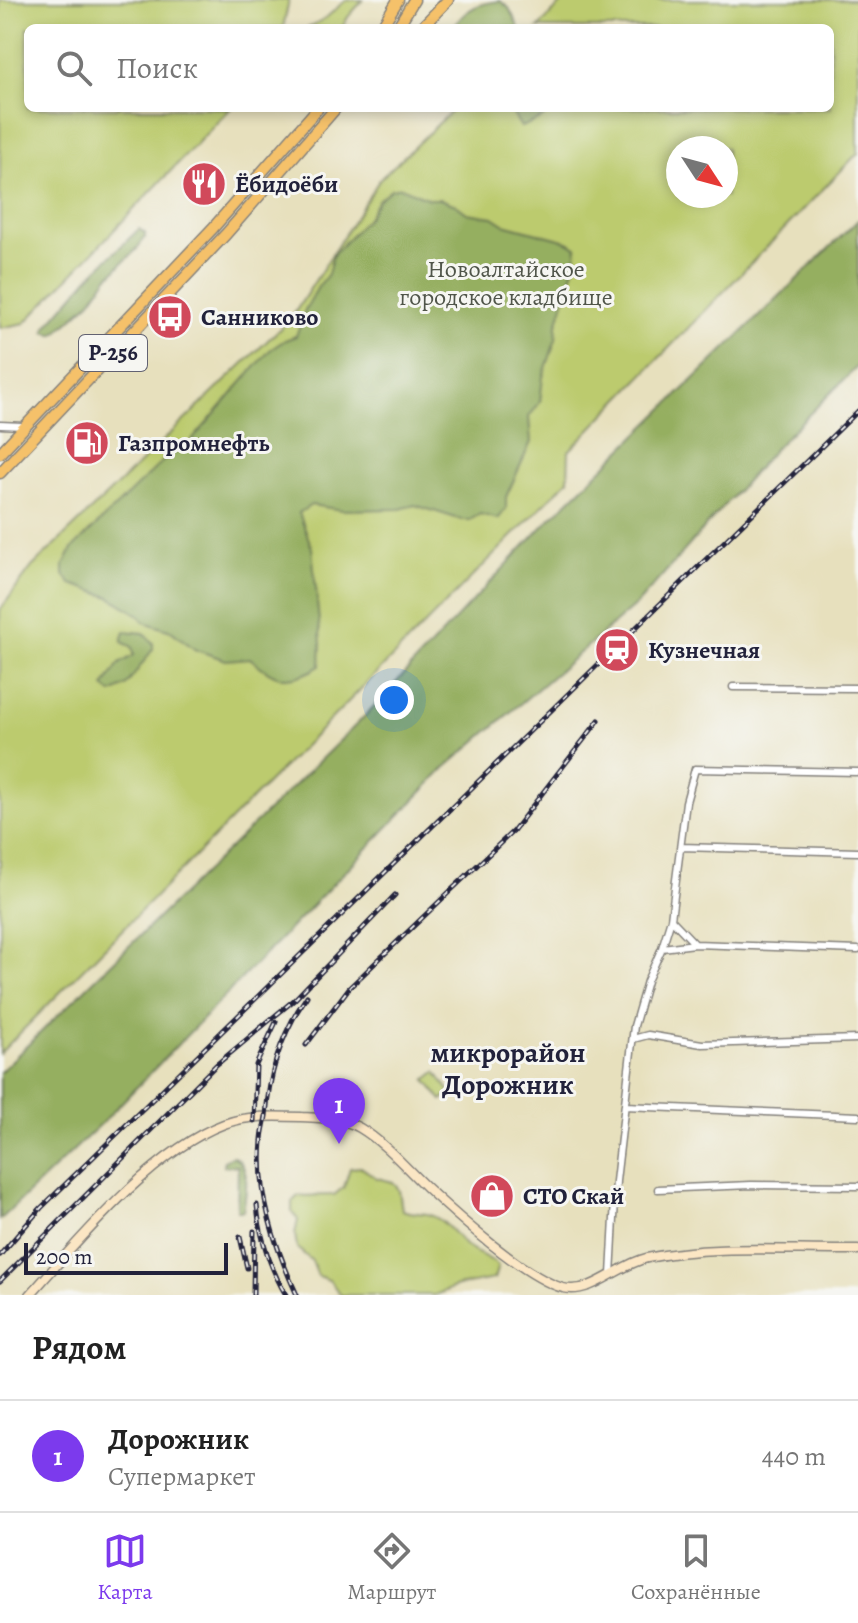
<!DOCTYPE html>
<html lang="ru">
<meta charset="utf-8">
<style>
body{margin:0;font-family:Alegreya,serif;background:#f6f6f6;color:#222}
.compass{position:absolute;left:666px;top:136px;width:72px;height:72px;border-radius:50%;background:#fff;box-shadow:0 4px 12px #0003;rotate:126deg}
.scale{position:absolute;left:24px;bottom:20px;width:204px;box-sizing:border-box;padding-left:8px;border:4px solid #22223b;border-top:0;font-size:22px;line-height:28px;white-space:nowrap;color:#22223b;-webkit-text-stroke:6px #f6f6f2;paint-order:stroke}
.you{position:absolute;left:394px;top:700px;width:28px;height:28px;margin:-20px;border:6px solid #fff;border-radius:50%;background:#1a73e8;box-shadow:0 0 0 12px #1a73e833}
.badge{display:grid;place-items:center;width:52px;height:52px;border-radius:50%;background:#7c3aed;color:#fff;font-size:26px;font-weight:700}
.pin{position:absolute;translate:-50% -66px;filter:drop-shadow(0 2px 4px #0008)}
.pin::after{content:'';position:absolute;top:42px;width:28px;height:24px;background:inherit;clip-path:polygon(0 0,100% 0,50% 100%)}
.list{margin:0;padding:0;list-style:none}
h2{display:flex;justify-content:space-between;align-items:center;height:104px;margin:0;padding:0 32px;font-size:34px}
h2 small{font-size:26px;font-weight:400;color:#767676}
.list li{display:grid;grid-template-columns:52px 1fr auto;gap:24px;align-items:center;box-sizing:border-box;height:112px;padding:0 32px;border-top:2px solid #e0e0e0}
.list b{display:block;font-size:30px;white-space:nowrap}
.list p{margin:0;font-size:26px;white-space:nowrap;color:#767676}
.list em{font-size:26px;font-style:normal;color:#767676}
.icon{flex:none;width:44px;height:44px;fill:none;stroke:currentColor;stroke-width:2;stroke-linecap:round;stroke-linejoin:round}
.map{position:relative;flex:none;width:858px;height:1295px;overflow:hidden}
.search{position:absolute;background:#fff;box-shadow:0 4px 12px #0003;left:24px;right:24px;top:24px;height:88px;display:flex;align-items:center;gap:20px;box-sizing:border-box;padding:0 28px;border-radius:12px;color:#767676;font-size:30px}
.sheet{height:216px;background:#fff}
nav{display:flex;justify-content:space-around;align-items:center;box-sizing:border-box;height:112px;border-top:2px solid #e0e0e0;background:#fff;font-size:22px;color:#767676}
nav a{display:grid;justify-items:center;gap:4px}
nav .on{color:#7c3aed}
.map>svg:first-child{display:block}
.green{fill:#bccb6e;stroke:#6f7654;stroke-width:2;fill-rule:evenodd}
.forest{fill:#95af61;stroke:#5c684e;stroke-width:2}
.lines{fill:none;stroke-linecap:round;stroke-linejoin:round}
.street-casing{stroke:#84817c;stroke-width:9}
.secondary-casing{stroke:#84817c;stroke-width:11}
.highway-casing{stroke:#84817c;stroke-width:13}
.street{stroke:#fff;stroke-width:6}
.secondary{stroke:#fbe6c4;stroke-width:8}
.highway{stroke:#f5c16b;stroke-width:10}
.rail-casing{stroke:#22223b;stroke-width:5}
.rail{stroke:#f6f6f2;stroke-width:2;stroke-dasharray:6;stroke-linecap:butt}
.labels{text-anchor:middle;dominant-baseline:central;stroke-width:6;stroke-linejoin:round;paint-order:stroke}
.shield{fill:#f6f6f2;stroke:#626272;stroke-width:2}
.shield-label{font-size:22px;font-weight:bold;fill:#22223b}
.poi-label{font-size:24px;font-weight:bold;fill:#22223b;stroke:#f6f6f2;text-anchor:start}
.park-label{font-size:24px;fill:#50554a;stroke:#f6f6f2}
.quarter-label{font-size:28px;font-weight:bold;fill:#22223b;stroke:#f6f6f2}
</style>
<div class="map">
<svg width="858" height="1295" viewBox="0 0 858 1295">
<rect width="100%" height="100%" fill="#f6f6f2"/>
<filter id="ink" filterUnits="userSpaceOnUse"><feTurbulence type="fractalNoise" baseFrequency=".0125" numOctaves="2"/><feDisplacementMap in="SourceGraphic" scale="16" xChannelSelector="R" yChannelSelector="G"/><feConvolveMatrix kernelMatrix="1 2 1 2 8 2 1 2 1" color-interpolation-filters="sRGB"/></filter>
<filter id="wash" filterUnits="userSpaceOnUse"><feTurbulence type="fractalNoise" baseFrequency=".006" numOctaves="4" result="noise"/><feDisplacementMap in="SourceGraphic" scale="32" xChannelSelector="R" yChannelSelector="G"/><feGaussianBlur stdDeviation="1.8" result="paint"/><feColorMatrix in="noise" values="0 0 0 0 0 0 0 0 0 0 0 0 0 0 0 0 0 1.4 0 .05"/><feComposite in="paint" operator="in"/></filter>
<g filter="url(#wash)">
<rect width="100%" height="100%" fill="#e7e0bd"/>
<!-- green -->
<path class="green" d="M 0,0 L 289,0 L 283,28 L 28,28 L 28,108 L 231,108 L 25,323 L 0,328 Z
M 346,0 L 363,0 L 348,17 L 342,28 L 308,28 L 327,17 Z
M 565,0 L 609,0 L 612,4 L 618,0 L 858,0 L 858,153 L 569,451 L 568,480 L 0,1053 L 0,610 L 32,567 L 292,317 L 380,179 L 455,108 L 830,108 L 830,28 L 538,28 ZM 678,148 L 726,148 L 726,196 L 678,196 Z
M 436,1072 L 451,1093 L 442,1100 L 426,1080 Z
M 361,1167 L 377,1178 L 393,1182 L 399,1190 L 402,1210 C 413,1214 418,1212 427,1214 C 444,1218 455,1235 466,1246 C 475,1254 489,1256 498,1266 L 494,1279 L 457,1286 L 435,1295 L 341,1295 L 329,1280 L 318,1276 L 312,1261 L 297,1248 L 295,1234 L 298,1220 L 292,1212 L 292,1202 L 298,1196 L 334,1195 L 344,1187 L 350,1168 Z"/>
<!-- forest -->
<path class="forest" d="M 500,1 L 509,8 L 519,28 L 453,28 C 465,9 478,3 500,1 Z
M 549,108 L 543,118 L 521,127 L 509,108 Z
M 401,187 L 429,199 L 440,199 L 456,205 L 467,213 L 493,217 L 504,224 L 564,240 L 577,247 L 574,268 L 557,325 L 556,339 L 543,377 L 540,402 L 529,417 L 531,442 L 506,497 L 506,509 L 498,519 L 480,514 L 470,520 L 462,520 L 415,505 L 400,509 L 342,510 L 311,505 L 299,513 L 312,548 L 321,643 L 320,666 C 289,685 276,681 250,658 L 226,660 L 196,650 L 171,631 L 144,622 L 139,615 L 110,597 L 71,584 L 64,575 L 64,565 L 72,549 L 167,457 L 188,445 L 270,350 L 285,340 L 296,336 L 305,310 L 318,287 L 328,274 L 333,255 L 368,217 L 378,200 L 391,189 Z
M 858,220 L 858,366 L 778,445 L 638,603 L 445,768 L 103,1122 L 0,1220 L 0,1072 L 361,720 L 545,524 Z
M 139,229 L 145,233 L 145,238 L 136,250 L 108,277 L 91,301 L 54,335 L 45,332 L 46,327 L 90,276 Z
M 125,631 L 144,633 L 153,643 L 153,649 L 126,686 L 112,693 L 104,687 L 118,665 L 134,655 L 132,647 L 122,642 Z
M 233,1156 C 252,1166 246,1193 243,1211 L 237,1211 L 238,1166 L 224,1166 L 224,1161 Z"/>
</g>
<g filter="url(#ink)">
<g class="lines">
<!-- street casing -->
<g class="street-casing">
<path id="street" d="M 0,425 L 23,426
M 733,687 L 858,688
M 680,847 L 858,852
M 671,919 L 695,944
M 662,948 L 695,944 L 858,950
M 633,1039 L 648,1035 L 702,1044 L 858,1039
M 625,1106 L 858,1116
M 658,1189 L 751,1185 L 858,1186
M 611,1275 L 616,1181 L 634,1026 L 647,981 L 662,948 L 671,919 L 686,802 L 695,769 L 858,772"/>
</g>
<!-- secondary casing -->
<g class="secondary-casing">
<path id="secondary" d="M 30,1295 C 79,1240 154,1150 224,1124 C 248,1115 275,1116 301,1117 C 320,1118 343,1118 360,1128 C 385,1143 407,1169 428,1189 C 457,1216 526,1278 563,1288 C 593,1295 619,1264 647,1258 C 715,1244 789,1251 858,1250"/>
</g>
<!-- highway casing -->
<g class="highway-casing">
<path id="highway" d="M 381,28 L 398,0
M 397,28 L 414,0
M 421,28 L 448,0
M 0,453 L 213,228 L 318,108
M 0,473 L 226,234 L 336,108"/>
</g>
<!-- street -->
<use href="#street" class="street"/>
<!-- secondary -->
<use href="#secondary" class="secondary"/>
<!-- highway -->
<use href="#highway" class="highway"/>
<!-- rail casing -->
<g class="rail-casing">
<path id="rail" d="M 306,1045 L 349,988 L 513,831 L 599,720
M 254,1121 L 256,1065 L 276,1022
M 257,1205 C 260,1238 269,1266 286,1295
M 240,1237 L 247,1268
M 0,1255 L 41,1208 L 858,411
M 0,1281 L 216,1065 L 294,1000 L 395,895
M 253,1295 L 254,1231
M 297,1295 C 275,1247 257,1194 262,1141 C 262,1132 265,1124 266,1116 C 269,1072 282,1032 307,996"/>
</g>
<!-- rail -->
<use href="#rail" class="rail"/>
</g>
</g>
<!-- icons -->
<defs>
<g id="restaurant-disc" transform="scale(2.3)"><circle r="9.5" fill="#d1495b" stroke="#f6f6f2"/><path d="M-5-6h1v4h1v-4h1v4h1v-4h1v5L-1.5 .5V6h-2V.5L-5-1ZM5-6V6H3V1.5H1.5Q1.5-4 5-6Z" fill="#fff"/></g>
<g id="bus-disc" transform="scale(2.3)"><circle r="9.5" fill="#d1495b" stroke="#f6f6f2"/><path d="M-5-6H5V4H4V6H2V4H-2V6H-4V4H-5ZM-3.5-4V0h7V-4ZM-3.5 1.2v1.5H-2V1.2ZM2 1.2v1.5H3.5V1.2Z" fill="#fff"/></g>
<g id="fuel-disc" transform="scale(2.3)"><circle r="9.5" fill="#d1495b" stroke="#f6f6f2"/><path d="M-5.5-6h7V0h2V4h1.3V-2.5L3-4.5l.8-.8L6-3V5H2.5V1h-1V6h-7ZM-4.2-4.7v3.2H.2V-4.7Z" fill="#fff"/></g>
<g id="station-disc" transform="scale(2.3)"><circle r="9.5" fill="#d1495b" stroke="#f6f6f2"/><path d="M-3-6H3Q5-6 5-4V2Q5 4 3 4L4.5 6H3L1.5 4h-3L-3 6H-4.5L-3 4Q-5 4-5 2V-4Q-5-6-3-6ZM-3.5-4v3h7v-3ZM-3.5 1v1.5H-2V1ZM2 1v1.5H3.5V1Z" fill="#fff"/></g>
<g id="shop-disc" transform="scale(2.3)"><circle r="9.5" fill="#d1495b" stroke="#f6f6f2"/><path d="M-5-2.5h2.3a2.7 3.5 0 0 1 5.4 0H5L5.5 6h-11ZM-1.5-2.5h3a1.5 2.3 0 0 0-3 0Z" fill="#fff"/></g>
</defs>
<g fill-rule="evenodd">
<use href="#restaurant-disc" x="204" y="184"/>
<use href="#bus-disc" x="170" y="317"/>
<use href="#fuel-disc" x="87" y="443"/>
<use href="#station-disc" x="617" y="650"/>
<use href="#shop-disc" x="492" y="1196"/>
</g>
<g class="labels">
<!-- shield labels -->
<rect class="shield" x="79" y="335" width="68" height="36" rx="6"/>
<g class="shield-label">
<text x="113" y="353">Р-256</text>
</g>
<!-- poi labels -->
<g class="poi-label">
<text x="235" y="184">Ёбидоёби</text>
<text x="201" y="317">Санниково</text>
<text x="118" y="443">Газпромнефть</text>
<text x="648" y="650">Кузнечная</text>
<text x="523" y="1196">СТО Скай</text>
</g>
<!-- park labels -->
<g class="park-label">
<text x="506" y="269">Новоалтайское<tspan x="506" dy="28">городское кладбище</tspan></text>
</g>
<!-- quarter labels -->
<g class="quarter-label">
<text x="508" y="1053">микрорайон<tspan x="508" dy="32">Дорожник</tspan></text>
</g>
</g>
</svg>
<svg class="compass" viewBox="-18 -18 36 36"><path d="M0-13l5 13h-10z" fill="#e53935"/><path d="M0 13l5-13h-10z" fill="#767676"/></svg>
<div class="scale">200 m</div>
<div class="you"></div>
<div class="pin badge" style="left:339px;top:1144px">1</div>
<div class="search"><svg class="icon" aria-label="search" viewBox="0 0 24 24"><circle cx="10" cy="10" r="6"/><path d="M15 15l6 6"/></svg>Поиск</div>
</div>
<section class="sheet">
<h2>Рядом<small></small></h2>
<ul class="list">
<li><span class="badge">1</span><div><b>Дорожник</b><p>Супермаркет</p></div><em>440 m</em></li>
</ul>
</section>
<nav>
<a class="on"><svg class="icon" aria-label="map" viewBox="0 0 24 24"><path d="M3 6l6-2 6 2 6-2v14l-6 2-6-2-6 2zM9 4v14M15 6v14"/></svg>Карта</a>
<a><svg class="icon" aria-label="directions" viewBox="0 0 24 24"><path d="M12 3l9 9-9 9-9-9zM9 14v-3h6M13 9l2 2-2 2"/></svg>Маршрут</a>
<a><svg class="icon" aria-label="saved" viewBox="0 0 24 24"><path d="M7 4h10v16l-5-4-5 4z"/></svg>Сохранённые</a>
</nav>
